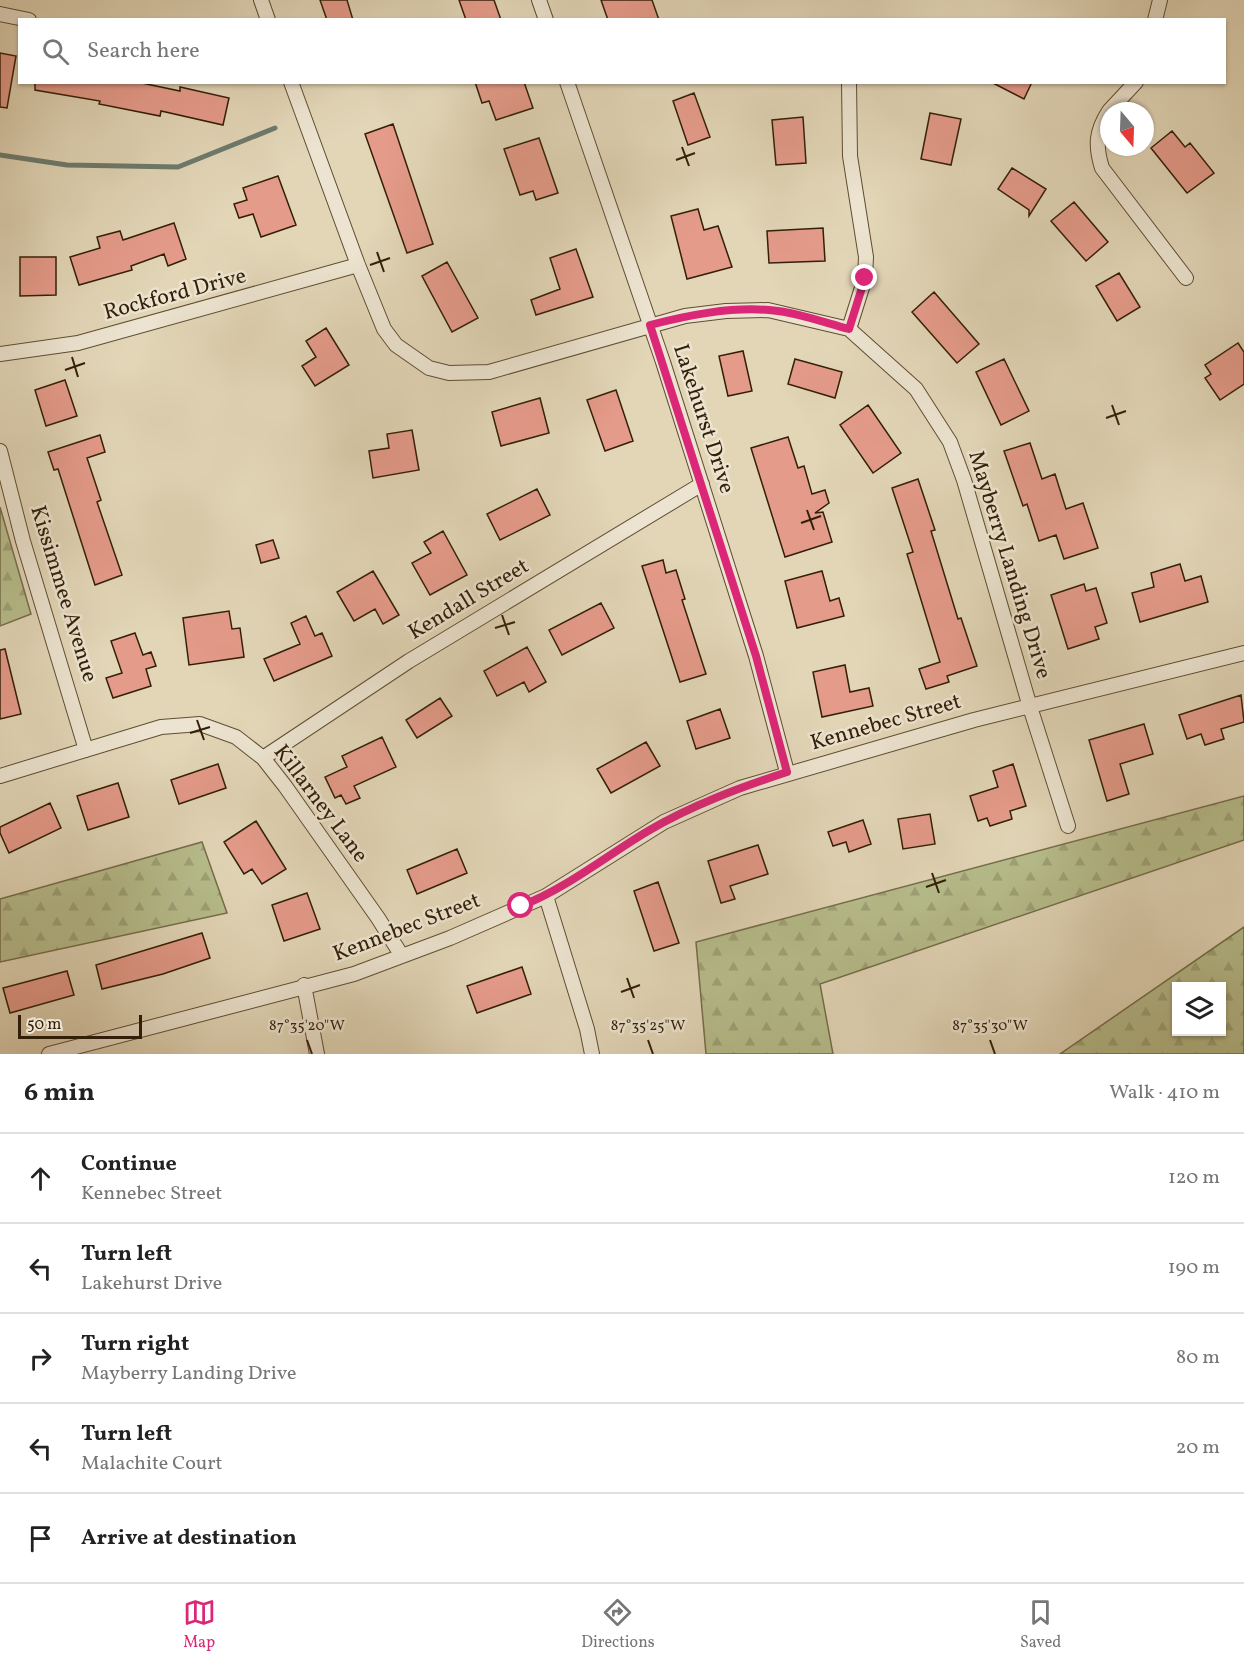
<!DOCTYPE html>
<meta charset="utf-8">
<style>
body{margin:0;font-family:Vollkorn,serif;background:#f2f2f2;color:#222}
.controls{position:absolute;right:18px;bottom:18px;display:grid;overflow:hidden;border-radius:0px;box-shadow:0 2px 4px #0004}
.controls button{width:54px;height:54px;display:grid;place-items:center;padding:0;border:0;border-bottom:2px solid #e0e0e0;background:#fff;color:#222;font:30px sans-serif}
.compass{position:absolute;left:1100px;top:102px;width:54px;height:54px;border-radius:50%;background:#fff;box-shadow:0 2px 4px #0004;rotate:161deg}
.scale{position:absolute;left:18px;bottom:15px;width:124px;box-sizing:border-box;padding-left:6px;border:3px solid #331f08;border-top:0;font-size:16px;line-height:21px;white-space:nowrap;color:#331f08;-webkit-text-stroke:4px #ece4d0;paint-order:stroke}
.stop{position:absolute;width:18px;height:18px;margin:-14px;border:4px solid #db2777;border-radius:50%;background:#fff}
.stop.end{background:#db2777;border-color:#fff;box-shadow:0 2px 6px #0008}
.list{margin:0;padding:0;list-style:none}
h2{display:flex;justify-content:space-between;align-items:center;height:78px;margin:0;padding:0 24px;font-size:26px}
h2 small{font-size:20px;font-weight:400;color:#767676}
.list li{display:grid;grid-template-columns:39px 1fr auto;gap:18px;align-items:center;box-sizing:border-box;height:90px;padding:0 24px;border-top:2px solid #e0e0e0}
.list b{display:block;font-size:22px;white-space:nowrap}
.list p{margin:0;font-size:20px;white-space:nowrap;color:#767676}
.list em{font-size:20px;font-style:normal;color:#767676}
.icon{flex:none;width:33px;height:33px;fill:none;stroke:currentColor;stroke-width:2;stroke-linecap:round;stroke-linejoin:round}
.map{position:relative;flex:none;width:1244px;height:1054px;overflow:hidden}
.search{position:absolute;background:#fff;box-shadow:0 2px 4px #0004;left:18px;right:18px;top:18px;height:66px;display:flex;align-items:center;gap:15px;box-sizing:border-box;padding:0 21px;border-radius:0px;color:#767676;font-size:22px}
.sheet{height:528px;background:#fff}
nav{display:flex;justify-content:space-around;align-items:center;box-sizing:border-box;height:84px;border-top:2px solid #e0e0e0;background:#fff;font-size:16px;color:#767676}
nav a{display:grid;justify-items:center;gap:3px}
nav .on{color:#db2777}
.map>svg:first-child{display:block}
.forest{fill:url(#forest-firs);stroke:#756e4a;stroke-width:1.5;fill-rule:evenodd}
.lines{fill:none;stroke-linecap:round;stroke-linejoin:round}
.stream{stroke:#6e7b6e;stroke-width:5}
.building{fill:#e59b8a;stroke:#331f08;stroke-width:1.5}
.minor-casing{stroke:#5f4d34;stroke-width:16}
.minor{stroke:#ece4d0;stroke-width:14}
.route{stroke:#db2777;stroke-width:8}
.ticks{fill:none;stroke:#331f08;stroke-width:2}
.labels{text-anchor:middle;dominant-baseline:central;stroke-width:5;stroke-linejoin:round;paint-order:stroke}
.street-label{font-size:22px;fill:#331f08;stroke:#ece4d0}
.ticks-label{font-size:15px;text-anchor:middle;fill:#331f08;stroke:#ece4d0;stroke-width:5;stroke-linejoin:round;paint-order:stroke}
</style>
<div class="map">
<svg width="1244" height="1054" viewBox="0 0 1244 1054">
<defs>
<pattern id="forest-firs" width="22" height="20" patternUnits="userSpaceOnUse" patternTransform="scale(1.5)"><rect width="22" height="20" fill="#b7bd8c"/><path d="M5 1l3.5 6h-7zM16 11l3.5 6h-7z" fill="#9ea277"/></pattern>
</defs>
<rect width="100%" height="100%" fill="#e2d6b7"/>
<filter id="stains"><feTurbulence type="fractalNoise" baseFrequency=".00333" numOctaves="4"/><feColorMatrix values="0 0 0 0 .2 0 0 0 0 .09 0 0 0 0 .02 0 0 0 .5 -.17"/></filter>
<radialGradient id="worn" r=".72"><stop offset=".6" stop-color="#630" stop-opacity="0"/><stop offset="1" stop-color="#630" stop-opacity=".3"/></radialGradient>
<!-- forest -->
<path class="forest" d="M 0,507 L 31,614 L 0,626 Z
M 1244,796 L 1244,840 L 820,984 L 833,1054 L 706,1054 L 696,942 Z
M 202,842 L 227,913 L 0,962 L 0,899 Z
M 1244,927 L 1244,1054 L 1060,1054 ZM 1176,987 L 1222,987 L 1222,1032 L 1176,1032 Z"/>
<g class="lines">
<!-- stream -->
<path class="stream" d="M 0,155 L 67,165 L 178,167 L 275,128"/>
</g>
<!-- building -->
<path class="building" d="M 320,0 L 347,0 L 353,20 L 327,20 Z
M 459,0 L 494,0 L 501,20 L 466,20 Z
M 601,0 L 652,0 L 659,20 L 608,20 Z
M 0,53 L 16,56 L 7,108 L 0,107 Z
M 35,82 L 137,82 L 180,91 L 180,87 L 229,98 L 223,125 L 161,111 L 160,116 L 99,104 L 100,101 L 35,90 Z
M 475,82 L 524,82 L 533,108 L 496,120 L 489,101 L 482,103 Z
M 991,82 L 1032,82 L 1024,99 Z
M 694,93 L 710,137 L 688,145 L 673,101 Z
M 930,113 L 961,119 L 951,165 L 921,159 Z
M 803,117 L 806,163 L 776,165 L 772,120 Z
M 393,124 L 433,244 L 407,253 L 365,134 Z
M 1172,131 L 1185,147 L 1190,143 L 1214,173 L 1187,193 L 1151,148 Z
M 539,138 L 558,193 L 536,200 L 533,191 L 520,195 L 504,149 Z
M 1012,168 L 1046,189 L 1029,216 L 1029,210 L 998,189 Z
M 278,176 L 296,225 L 261,237 L 253,214 L 239,218 L 234,204 L 247,200 L 243,188 Z
M 1074,202 L 1108,242 L 1086,261 L 1051,221 Z
M 698,209 L 704,230 L 718,226 L 732,267 L 687,279 L 671,216 Z
M 174,223 L 186,259 L 168,266 L 164,254 L 131,266 L 132,270 L 79,285 L 70,257 L 100,248 L 97,237 L 120,231 L 123,240 Z
M 823,228 L 825,261 L 769,263 L 767,231 Z
M 576,249 L 593,297 L 536,315 L 531,300 L 560,289 L 550,258 Z
M 20,257 L 56,257 L 56,295 L 20,296 Z
M 447,262 L 478,318 L 452,332 L 422,276 Z
M 1119,273 L 1140,307 L 1117,321 L 1096,286 Z
M 934,292 L 979,344 L 957,363 L 912,312 Z
M 326,328 L 349,365 L 315,386 L 302,366 L 316,357 L 306,341 Z
M 1238,343 L 1244,352 L 1244,384 L 1220,400 L 1205,378 L 1211,374 L 1205,365 Z
M 743,351 L 752,391 L 728,396 L 719,356 Z
M 795,359 L 842,372 L 835,398 L 788,384 Z
M 1004,359 L 1029,411 L 1001,425 L 976,372 Z
M 65,380 L 77,416 L 46,426 L 35,390 Z
M 616,390 L 633,441 L 605,451 L 587,400 Z
M 540,398 L 549,433 L 501,446 L 492,412 Z
M 868,405 L 901,453 L 873,473 L 840,425 Z
M 412,430 L 419,470 L 373,478 L 369,451 L 389,448 L 387,434 Z
M 100,435 L 105,452 L 87,458 L 101,500 L 97,502 L 122,575 L 95,585 L 58,469 L 54,470 L 48,452 Z
M 788,437 L 798,468 L 804,466 L 812,494 L 825,490 L 829,503 L 815,513 L 823,512 L 832,542 L 785,557 L 751,448 Z
M 1030,443 L 1042,479 L 1055,474 L 1066,509 L 1083,503 L 1098,548 L 1064,559 L 1056,535 L 1039,541 L 1027,504 L 1023,506 L 1004,451 Z
M 918,479 L 935,530 L 931,531 L 958,619 L 961,618 L 977,666 L 947,676 L 949,682 L 926,689 L 919,669 L 940,662 L 907,554 L 913,552 L 892,488 Z
M 537,489 L 550,515 L 500,540 L 487,514 Z
M 443,531 L 467,575 L 430,595 L 412,563 L 431,553 L 424,542 Z
M 273,540 L 279,558 L 261,563 L 256,545 Z
M 663,560 L 666,573 L 676,570 L 685,599 L 682,600 L 706,674 L 680,682 L 642,566 Z
M 1180,564 L 1185,581 L 1201,576 L 1208,602 L 1140,622 L 1132,593 L 1154,587 L 1151,573 Z
M 373,571 L 399,615 L 383,624 L 375,609 L 354,621 L 337,592 Z
M 822,571 L 830,601 L 839,598 L 844,616 L 797,628 L 785,581 Z
M 1084,584 L 1086,591 L 1096,588 L 1107,623 L 1095,627 L 1099,639 L 1068,649 L 1051,595 Z
M 601,603 L 614,628 L 562,655 L 549,630 Z
M 229,611 L 232,629 L 240,628 L 244,657 L 189,665 L 183,618 Z
M 306,616 L 315,636 L 322,633 L 332,656 L 274,681 L 264,659 L 300,644 L 291,623 Z
M 135,633 L 143,655 L 151,652 L 156,666 L 146,669 L 151,686 L 113,698 L 106,678 L 122,673 L 111,641 Z
M 527,647 L 546,682 L 529,692 L 524,682 L 497,696 L 484,671 Z
M 5,649 L 21,714 L 0,719 L 0,650 Z
M 845,665 L 850,692 L 869,688 L 873,706 L 822,717 L 813,672 Z
M 1241,695 L 1244,722 L 1221,729 L 1224,739 L 1205,745 L 1201,734 L 1187,739 L 1179,715 Z
M 440,698 L 452,716 L 417,738 L 406,720 Z
M 720,709 L 730,738 L 696,749 L 687,721 Z
M 1144,724 L 1153,754 L 1120,764 L 1129,794 L 1107,801 L 1089,740 Z
M 382,737 L 396,767 L 354,786 L 360,798 L 346,804 L 341,795 L 335,798 L 325,777 L 347,767 L 342,756 Z
M 646,742 L 660,766 L 611,793 L 597,769 Z
M 218,764 L 226,788 L 179,804 L 171,780 Z
M 1013,764 L 1026,806 L 1010,811 L 1012,819 L 990,826 L 987,818 L 978,821 L 970,796 L 998,787 L 993,771 Z
M 118,783 L 129,817 L 88,830 L 77,796 Z
M 50,803 L 61,828 L 9,853 L 0,833 L 0,827 Z
M 930,814 L 935,844 L 903,849 L 898,819 Z
M 863,820 L 871,844 L 849,852 L 846,842 L 833,846 L 828,832 Z
M 256,821 L 286,869 L 262,884 L 252,869 L 244,874 L 224,842 Z
M 758,845 L 768,874 L 730,886 L 735,899 L 721,903 L 708,861 Z
M 457,849 L 467,873 L 417,894 L 407,870 Z
M 658,882 L 679,943 L 654,951 L 634,891 Z
M 307,893 L 320,929 L 284,941 L 272,905 Z
M 202,933 L 210,958 L 163,974 L 102,989 L 96,965 Z
M 522,967 L 531,994 L 477,1013 L 467,986 Z
M 67,971 L 74,995 L 10,1013 L 3,988 Z"/>
<g class="lines">
<!-- minor casing -->
<g class="minor-casing">
<path id="minor" d="M 261,0 L 268,20
M 539,0 L 546,20
M 0,14 L 29,20
M 1155,20 L 1160,0
M 291,82 L 358,265 L 384,329 L 396,345 L 429,368 L 449,373 L 489,372 L 685,316 L 726,311 L 768,310 L 849,329 L 916,389 L 950,442 L 964,480 L 1030,707 L 1068,826
M 567,82 L 663,362 L 756,656 L 787,772
M 849,82 L 850,156 L 866,257 L 865,278 L 849,329
M 1109,111 C 1096,131 1095,145 1102,168 L 1186,278
M 1109,111 L 1136,82
M 0,354 L 78,343 L 358,265
M 0,451 L 23,541 L 86,750
M 263,758 L 409,661 L 702,484
M 0,776 L 161,727 L 200,724 L 236,737 L 263,758 L 285,786 L 378,918 L 402,956
M 546,896 L 587,1029 L 592,1054
M 304,985 L 317,1054
M 49,1054 L 354,974 L 450,938 L 546,896 L 664,822 L 740,788 L 974,720 L 1244,653"/>
</g>
<!-- minor -->
<use href="#minor" class="minor"/>
</g>
<g class="lines">
<!-- route -->
<path class="route" d="M 521,906 C 567,888 606,856 648,831 C 692,805 739,788 787,772 L 756,656 L 650,325 C 689,315 729,307 769,310 C 796,312 823,322 849,329 L 865,278"/>
</g>
<!-- ticks -->
<path class="ticks" d="M 682,147 L 689,166M 676,160 L 695,153M 377,252 L 384,272M 370,265 L 390,258M 72,357 L 78,377M 65,370 L 85,363M 1112,405 L 1119,425M 1106,418 L 1126,411M 807,510 L 814,530M 801,523 L 821,516M 502,615 L 509,635M 495,628 L 515,622M 197,720 L 204,740M 190,733 L 210,727M 932,873 L 939,893M 926,887 L 946,880M 627,978 L 634,998M 621,992 L 640,985M 307,1040 L 312,1054M 648,1040 L 653,1054M 990,1040 L 995,1054"/>
<g class="labels">
<!-- street labels -->
<g class="street-label">
<text transform="translate(175 295) rotate(-15)">Rockford Drive</text>
<text transform="translate(703 419) rotate(72)">Lakehurst Drive</text>
<text transform="translate(1009 565) rotate(73)">Mayberry Landing Drive</text>
<text transform="translate(63 594) rotate(73)">Kissimmee Avenue</text>
<text transform="translate(469 600) rotate(-31)">Kendall Street</text>
<text transform="translate(886 723) rotate(-16)">Kennebec Street</text>
<text transform="translate(320 804) rotate(53)">Killarney Lane</text>
<text transform="translate(407 928) rotate(-21)">Kennebec Street</text>
</g>
</g>
<g class="ticks-label">
<text x="307" y="1030">87°35'20"W</text>
<text x="648" y="1030">87°35'25"W</text>
<text x="990" y="1030">87°35'30"W</text>
</g>
<rect width="100%" height="100%" filter="url(#stains)"/>
<rect width="100%" height="100%" fill="url(#worn)"/>
</svg>
<div class="controls">
<button><svg class="icon" aria-label="layers" viewBox="0 0 24 24"><path d="M12 4l9 5-9 5-9-5zM3 14l9 5 9-5"/></svg></button>
</div>
<svg class="compass" viewBox="-18 -18 36 36"><path d="M0-13l5 13h-10z" fill="#e53935"/><path d="M0 13l5-13h-10z" fill="#767676"/></svg>
<div class="scale">50 m</div>
<div class="stop" style="left:521px;top:906px"></div>
<div class="stop end" style="left:865px;top:278px"></div>
<div class="search"><svg class="icon" aria-label="search" viewBox="0 0 24 24"><circle cx="10" cy="10" r="6"/><path d="M15 15l6 6"/></svg>Search here</div>
</div>
<section class="sheet">
<h2>6 min<small>Walk · 410 m</small></h2>
<ul class="list">
<li><svg class="icon" aria-label="ahead" viewBox="0 0 24 24"><path d="M12 20V5M6 11l6-6 6 6"/></svg><div><b>Continue</b><p>Kennebec Street</p></div><em>120 m</em></li>
<li><svg class="icon" aria-label="left" viewBox="0 0 24 24"><path d="M17 20v-9H6M10 6l-5 5 5 5"/></svg><div><b>Turn left</b><p>Lakehurst Drive</p></div><em>190 m</em></li>
<li><svg class="icon" aria-label="right" viewBox="0 0 24 24"><path d="M7 20v-9h11M14 6l5 5-5 5"/></svg><div><b>Turn right</b><p>Mayberry Landing Drive</p></div><em>80 m</em></li>
<li><svg class="icon" aria-label="left" viewBox="0 0 24 24"><path d="M17 20v-9H6M10 6l-5 5 5 5"/></svg><div><b>Turn left</b><p>Malachite Court</p></div><em>20 m</em></li>
<li><svg class="icon" aria-label="arrive" viewBox="0 0 24 24"><path d="M6 21V4h12l-3 4 3 4H6"/></svg><div><b>Arrive at destination</b></div></li>
</ul>
</section>
<nav>
<a class="on"><svg class="icon" aria-label="map" viewBox="0 0 24 24"><path d="M3 6l6-2 6 2 6-2v14l-6 2-6-2-6 2zM9 4v14M15 6v14"/></svg>Map</a>
<a><svg class="icon" aria-label="directions" viewBox="0 0 24 24"><path d="M12 3l9 9-9 9-9-9zM9 14v-3h6M13 9l2 2-2 2"/></svg>Directions</a>
<a><svg class="icon" aria-label="saved" viewBox="0 0 24 24"><path d="M7 4h10v16l-5-4-5 4z"/></svg>Saved</a>
</nav>
